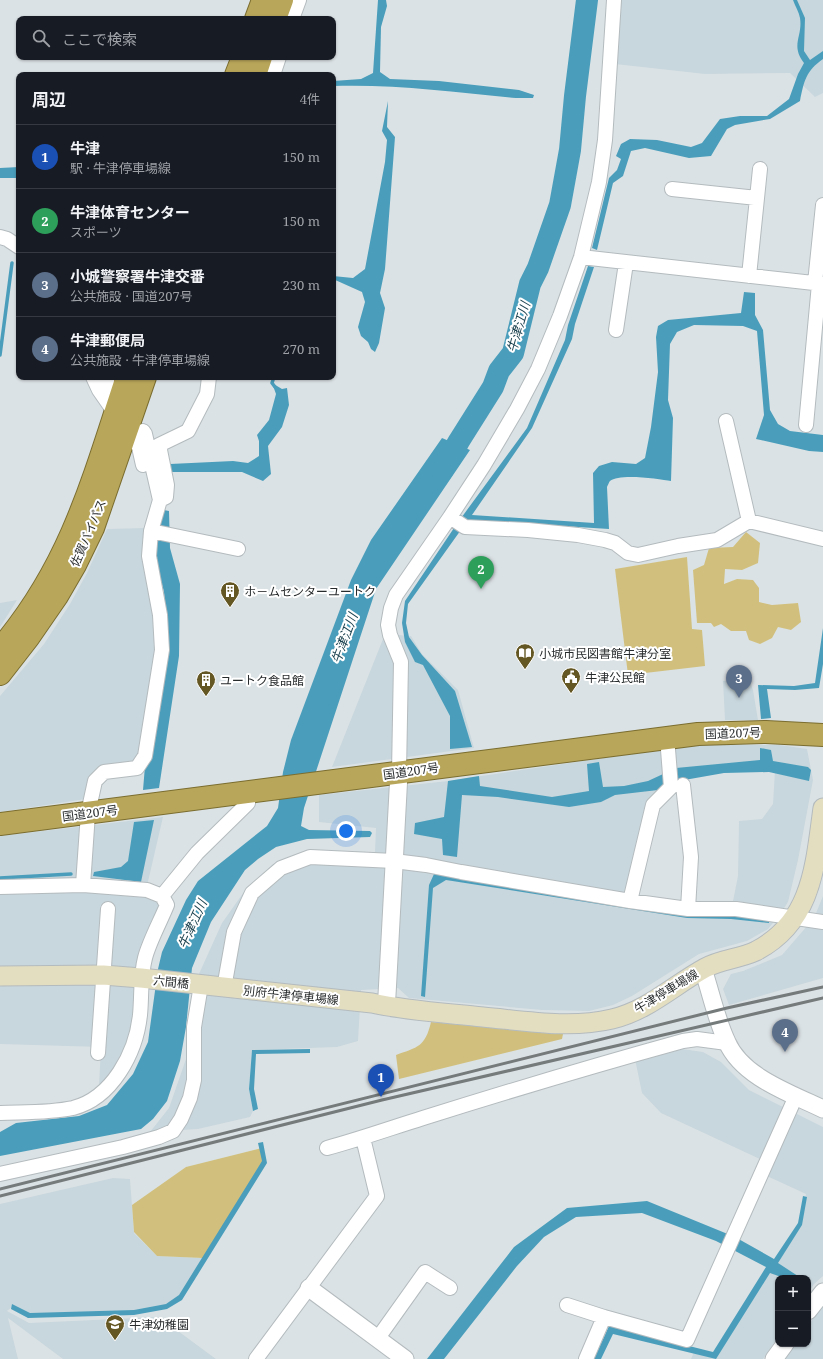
<!DOCTYPE html>
<html lang="ja">
<meta charset="utf-8">
<style>
body{margin:0;font-family:"Noto Serif","Noto Sans JP",serif;background:#242831;color:#f1f3f6}
.controls{position:absolute;right:12px;bottom:12px;display:grid;overflow:hidden;border-radius:8px;box-shadow:0 1px 3px #0004}
.controls button{width:36px;height:36px;display:grid;place-items:center;padding:0;border:0;border-bottom:1px solid #363941;background:#171b24;color:#f1f3f6;font:20px sans-serif}
.you{position:absolute;left:346px;top:831px;width:14px;height:14px;margin:-10px;border:3px solid #fff;border-radius:50%;background:#1a73e8;box-shadow:0 0 0 6px #1a73e833}
.badge{display:grid;place-items:center;width:26px;height:26px;border-radius:50%;background:#b2ad98;color:#fff;font-size:13px;font-weight:700}
.pin{position:absolute;translate:-50% -33px;filter:drop-shadow(0 1px 2px #0008)}
.pin::after{content:'';position:absolute;top:21px;width:14px;height:12px;background:inherit;clip-path:polygon(0 0,100% 0,50% 100%)}
.list{margin:0;padding:0;list-style:none}
h2{display:flex;justify-content:space-between;align-items:center;height:52px;margin:0;padding:0 16px;font-size:17px}
h2 small{font-size:13px;font-weight:400;color:#9ea1a6}
.list li{display:grid;grid-template-columns:26px 1fr auto;gap:12px;align-items:center;box-sizing:border-box;height:64px;padding:0 16px;border-top:1px solid #363941}
.list b{display:block;font-size:15px;white-space:nowrap}
.list p{margin:0;font-size:13px;white-space:nowrap;color:#9ea1a6}
.list em{font-size:13px;font-style:normal;color:#9ea1a6}
.icon{flex:none;width:22px;height:22px;fill:none;stroke:currentColor;stroke-width:2;stroke-linecap:round;stroke-linejoin:round}
.map{position:relative;flex:none;width:823px;height:1359px;overflow:hidden}
.search{position:absolute;background:#171b24;box-shadow:0 1px 3px #0004;left:16px;top:16px;width:320px;height:44px;display:flex;align-items:center;gap:10px;box-sizing:border-box;padding:0 14px;border-radius:8px;color:#9ea1a6;font-size:15px}
.panel{position:absolute;background:#171b24;box-shadow:0 1px 3px #0004;left:16px;top:72px;width:320px;height:308px;border-radius:8px}
.map>svg:first-child{display:block}
.built{fill:#c8d7dd;fill-rule:evenodd}
.green{fill:#d1c07d}
.water{fill:#4a9ebb}
.lines{fill:none;stroke-linecap:round;stroke-linejoin:round}
.stream{stroke:#4a9ebb;stroke-width:3.5}
.river{stroke:#4a9ebb;stroke-width:22}
.minor-casing{stroke:#b4bbbe;stroke-width:16}
.tertiary-casing{stroke:#b4bbbe;stroke-width:19}
.secondary-casing{stroke:#b4bbbe;stroke-width:21}
.trunk-casing{stroke:#7a6d2f;stroke-width:24}
.minor{stroke:#fff;stroke-width:14}
.tertiary{stroke:#fff;stroke-width:17}
.secondary{stroke:#e4dec1;stroke-width:19}
.trunk{stroke:#b8a65a;stroke-width:22}
.rail{stroke:#757a7b;stroke-width:3}
.labels{text-anchor:middle;dominant-baseline:central;stroke-width:4;stroke-linejoin:round;paint-order:stroke}
.street-label{font-size:12px;fill:#282b2c;stroke:#fff}
.poi-label{font-size:12px;fill:#282b2c;stroke:#fff;text-anchor:start}
.water-label{font-size:13px;font-style:italic;fill:#1e4451;stroke:#fff}
</style>
<div class="map">
<svg width="823" height="1359" viewBox="0 0 823 1359">
<rect width="100%" height="100%" fill="#dbe2e5"/>
<!-- built -->
<path class="built" d="M 617,0 L 823,0 L 823,93 L 815,97 L 790,73 L 705,74 L 615,64 Z
M 145,528 L 153,611 L 156,655 L 139,755 L 129,763 L 103,768 L 86,799 L 0,812 L 0,696 L 44,644 L 70,604 L 87,573 L 107,529 Z
M 17,600 L 2,624 L 0,627 L 0,603 Z
M 385,634 L 411,636 L 422,654 L 458,690 L 474,748 L 332,767 Z
M 749,679 L 753,690 L 758,720 L 725,720 L 723,681 Z
M 707,745 L 779,745 L 807,749 L 813,780 L 798,860 L 788,902 L 781,913 L 768,929 L 747,941 L 699,954 L 632,996 L 613,1005 L 589,1011 L 542,1010 L 409,998 L 398,988 L 361,990 L 358,1041 L 337,1047 L 252,1050 L 249,1089 L 253,1111 L 250,1117 L 198,1129 L 150,1132 L 169,1108 L 186,1059 L 198,976 L 222,923 L 246,889 L 273,864 L 307,853 L 375,852 L 376,828 L 319,822 L 319,795 L 448,781 L 671,748 ZM 775,770 L 773,804 L 762,819 L 739,821 L 738,876 L 730,916 L 631,907 L 655,807 L 675,775 Z
M 163,817 L 147,886 L 175,903 L 149,960 L 143,1039 L 128,1070 L 107,1099 L 98,1104 L 101,1047 L 0,1044 L 0,836 Z
M 823,896 L 823,978 L 729,1005 L 723,989 L 731,974 L 743,971 L 782,955 L 814,918 Z
M 675,1048 L 703,1052 L 721,1062 L 749,1090 L 823,1127 L 823,1276 L 814,1284 L 808,1293 L 808,1278 L 778,1278 L 778,1337 L 763,1359 L 691,1359 L 694,1352 L 714,1355 L 801,1224 L 806,1194 L 758,1172 L 762,1160 L 661,1113 L 642,1093 L 635,1059 Z
M 113,1178 L 130,1179 L 134,1233 L 157,1256 L 203,1258 L 181,1298 L 167,1307 L 134,1313 L 29,1316 L 12,1307 L 7,1311 L 29,1323 L 159,1317 L 216,1359 L 63,1359 L 8,1318 L 18,1359 L 0,1359 L 0,1204 Z
M 823,1304 L 823,1359 L 785,1359 L 795,1344 L 808,1344 L 808,1326 Z"/>
<!-- green -->
<path class="green" d="M 746,532 L 760,543 L 758,563 L 742,570 L 725,569 L 724,584 L 737,579 L 753,580 L 759,588 L 759,602 L 772,605 L 798,603 L 801,622 L 791,630 L 778,627 L 772,638 L 760,644 L 749,640 L 746,631 L 731,631 L 721,624 L 714,627 L 711,623 L 697,623 L 693,570 L 704,565 L 709,548 L 733,547 Z
M 687,557 L 692,629 L 702,630 L 705,666 L 628,675 L 615,569 Z
M 431,1022 L 563,1034 L 562,1039 L 399,1079 L 396,1055 C 418,1047 425,1047 431,1022 Z
M 262,1148 L 265,1161 L 203,1258 L 157,1256 L 134,1232 L 132,1205 L 186,1167 Z"/>
<!-- water -->
<path class="water" d="M 378,0 L 386,0 L 387,6 L 381,27 L 380,72 L 390,79 L 439,81 L 519,90 L 534,95 L 533,98 L 516,98 C 455,92 394,84 333,86 L 333,81 L 361,79 L 373,73 Z
M 793,0 L 797,0 L 805,18 L 804,51 L 810,60 L 823,51 L 823,59 C 806,71 804,81 800,101 L 770,119 L 735,125 L 727,129 L 711,156 L 689,158 L 645,148 L 631,151 L 623,176 L 613,183 L 597,250 L 592,248 L 609,178 L 617,170 L 621,159 L 616,156 L 621,144 L 630,139 L 657,140 L 691,147 L 702,143 L 720,119 L 740,116 L 767,116 L 789,99 L 798,74 L 804,63 C 790,45 803,36 800,18 C 799,12 795,6 793,0 Z
M 388,101 L 387,127 L 395,137 L 385,269 L 380,293 L 385,308 L 379,343 L 375,352 L 371,349 L 368,342 L 361,336 L 358,327 L 365,302 L 362,292 L 333,279 L 333,276 L 353,278 L 365,269 L 385,162 L 387,140 L 382,131 Z
M 19,167 L 19,178 L 0,178 L 0,168 Z
M 588,266 L 594,267 L 575,324 L 572,339 L 532,428 L 472,515 L 594,523 L 593,473 L 599,466 L 612,462 L 636,464 L 645,458 L 651,427 L 658,372 L 656,337 L 658,326 L 668,320 L 741,313 L 744,292 L 755,293 L 755,315 L 763,330 L 770,410 L 778,424 L 790,431 L 823,435 L 823,452 L 809,451 L 756,439 L 764,415 L 757,331 L 743,326 L 694,325 L 677,332 L 670,344 L 668,400 L 673,418 L 671,481 C 660,479 619,473 610,481 C 609,482 608,485 607,487 L 609,529 L 468,520 L 408,604 L 406,623 L 409,637 L 422,655 L 455,691 L 472,747 L 450,749 L 450,716 L 423,665 L 415,662 L 405,642 L 402,623 L 405,601 L 456,525 L 527,428 L 565,340 L 568,325 Z
M 272,383 L 282,389 L 287,388 L 289,405 L 282,427 L 268,446 L 271,474 L 263,481 L 242,472 L 172,472 L 169,468 L 170,464 L 233,461 L 248,463 L 259,456 L 259,441 L 257,435 L 269,420 L 276,394 Z
M 442,438 L 470,450 L 376,589 L 304,808 L 301,826 L 309,830 L 370,831 L 372,833 L 370,837 L 307,839 L 276,847 L 258,859 L 245,870 L 211,922 L 192,968 L 186,1027 L 180,1061 L 167,1101 L 153,1119 L 141,1129 L 0,1156 L 0,1132 L 16,1123 L 79,1116 L 107,1105 L 133,1074 L 148,1042 L 158,969 L 162,952 L 186,900 L 198,881 L 267,826 L 278,808 L 283,772 L 291,740 L 351,580 L 371,540 Z
M 164,510 L 169,511 L 170,548 L 180,584 L 179,656 L 159,788 L 143,790 L 145,766 L 152,756 L 168,644 L 164,592 L 154,554 L 159,522 Z
M 823,628 L 823,664 L 819,688 L 795,690 L 767,689 L 771,718 L 761,719 L 758,685 L 794,686 L 815,683 Z
M 760,748 L 771,750 L 773,761 L 808,767 L 811,770 L 809,781 L 769,772 L 724,773 L 673,782 L 658,790 L 615,795 L 601,802 L 569,807 L 498,797 L 462,795 L 457,857 L 443,855 L 442,839 L 414,834 L 415,823 L 444,817 L 448,781 L 479,776 L 480,786 L 552,797 L 589,791 L 587,764 L 599,762 L 603,787 L 624,786 L 648,781 L 676,768 L 760,760 Z
M 154,820 L 141,882 L 93,876 L 94,872 L 121,867 L 128,861 L 134,822 Z
M 434,874 L 445,874 L 769,919 L 769,923 L 731,919 L 687,918 L 446,880 L 433,888 L 425,997 L 421,996 L 429,885 Z
M 310,1049 L 310,1053 L 256,1054 L 254,1089 L 258,1109 L 253,1111 L 249,1089 L 252,1050 Z
M 263,1142 L 267,1163 L 182,1300 L 167,1309 L 134,1315 L 28,1318 L 11,1309 L 12,1304 L 30,1313 L 134,1310 L 166,1304 L 179,1295 L 262,1161 L 258,1143 Z
M 803,1196 L 807,1197 L 802,1225 L 778,1263 L 801,1278 L 784,1278 L 770,1273 L 716,1359 L 613,1334 L 601,1359 L 594,1359 L 609,1326 L 713,1352 L 766,1267 L 716,1241 L 642,1213 L 576,1217 L 544,1237 L 517,1266 L 444,1359 L 427,1359 L 514,1247 L 567,1208 L 647,1201 L 735,1237 L 774,1259 L 798,1223 Z"/>
<g class="lines">
<!-- stream -->
<path class="stream" d="M 0,355 L 12,263
M 274,377 L 272,383 L 275,387
M 0,878 L 71,874"/>
<!-- river -->
<path class="river" d="M 442,471 L 459,441 L 493,387 L 499,371 L 513,353 L 530,284 L 538,268 L 560,205 L 570,150 L 575,96 L 587,0"/>
<!-- minor casing -->
<g class="minor-casing">
<path id="minor" d="M 292,19 L 299,0
M 273,75 L 279,57
M 672,189 L 757,198
M 0,237 L 7,239 L 19,247
M 581,257 L 823,284
M 749,276 L 760,169
M 815,283 L 823,205
M 616,330 L 626,263
M 93,377 L 99,390 L 115,413
M 104,377 L 110,387
M 726,421 L 749,521
M 806,425 L 819,284
M 127,430 L 139,447 L 143,465
M 160,500 L 166,497 L 167,485 L 159,445 L 188,431 L 207,394 L 209,377
M 450,517 L 465,527 L 528,530 L 578,535 L 605,540 L 615,543 L 628,553 L 638,555 L 678,546 L 717,540 L 749,521 L 823,539
M 151,531 L 238,549
M 399,773 L 401,662 L 390,635 L 388,625 L 391,608 L 396,595 L 450,517 L 484,465 L 517,409 L 538,369 L 560,316 L 581,257 L 599,182 L 605,140 L 614,0
M 683,785 L 691,857 L 688,909
M 83,885 L 88,813 L 95,781 L 104,772 L 137,768 L 145,756 L 162,650 L 160,615 L 149,556 L 151,531 L 160,500 L 145,434 L 143,431
M 0,887 L 83,885 L 147,890 L 162,896 L 167,905 C 161,920 149,942 145,958 C 140,977 142,995 140,1015 C 136,1053 112,1098 73,1108 C 49,1113 24,1112 0,1113
M 162,896 L 197,853 L 248,803 L 249,792
M 630,901 L 653,805 L 671,787 L 667,737
M 224,988 L 234,932 L 252,893 L 281,868 L 310,857 L 394,861 L 426,865 L 461,872 L 630,901 L 688,909 L 736,909 L 823,922
M 98,1053 L 108,909
M 327,1148 C 360,1139 391,1128 423,1118 C 509,1091 596,1065 683,1041 L 697,1039 L 727,1043
M 0,1174 L 123,1147 L 159,1137 L 173,1131 L 181,1119 L 190,1098 L 194,1080 L 194,1027 L 201,985
M 567,1305 L 604,1317
M 378,1338 L 425,1272 L 450,1288
M 256,1359 L 377,1196 L 363,1138
M 586,1359 L 604,1317 L 687,1340 L 796,1096"/>
</g>
<!-- tertiary casing -->
<g class="tertiary-casing">
<path id="tertiary" d="M 703,969 C 711,993 716,1019 727,1042 C 742,1077 790,1093 823,1109
M 385,1006 L 387,995 L 399,773
M 309,1288 L 405,1359
M 808,1311 L 823,1292
M 774,1359 L 785,1344"/>
</g>
<!-- secondary casing -->
<g class="secondary-casing">
<path id="secondary" d="M 0,976 L 103,975 L 141,978 L 372,1003 C 409,1011 446,1013 483,1017 C 526,1021 570,1029 612,1019 C 647,1011 674,985 705,968 C 721,959 739,959 756,951 C 813,921 815,865 823,808"/>
</g>
<!-- trunk casing -->
<g class="trunk-casing">
<path id="trunk" d="M 256,19 L 263,0
M 275,19 L 282,0
M 236,75 L 243,57
M 255,75 L 261,57
M 0,649 C 29,615 54,574 72,533 C 94,483 110,428 127,377
M 0,674 L 28,638 L 57,596 L 75,565 L 93,528 L 145,377
M 0,824 L 698,734 L 766,732 L 823,735"/>
</g>
<!-- minor -->
<use href="#minor" class="minor"/>
<!-- tertiary -->
<use href="#tertiary" class="tertiary"/>
<!-- secondary -->
<use href="#secondary" class="secondary"/>
<!-- trunk -->
<use href="#trunk" class="trunk"/>
<!-- rail -->
<path class="rail" d="M 0,1189 L 727,1008 L 823,987
M 0,1196 L 382,1100 L 823,998"/>
</g>
<!-- icons -->
<defs>
<g id="building-pin" transform="scale(1)"><path d="M0 17L-7.5 6A9.5 9.5 0 1 1 7.5 6Z" fill="#645724" stroke="#fff"/><path d="M-4-6H4V6H1V3H-1V6H-4ZM-2.5-4.3h1.7v1.8h-1.7ZM.8-4.3h1.7v1.8H.8ZM-2.5-1h1.7V.8h-1.7ZM.8-1h1.7V.8H.8Z" fill="#fff"/></g>
<g id="library-pin" transform="scale(1)"><path d="M0 17L-7.5 6A9.5 9.5 0 1 1 7.5 6Z" fill="#645724" stroke="#fff"/><path d="M-6-4Q-3-5.5-.7-3.5V5Q-3 3-6 4ZM6-4Q3-5.5 .7-3.5V5Q3 3 6 4Z" fill="#fff"/></g>
<g id="civic-pin" transform="scale(1)"><path d="M0 17L-7.5 6A9.5 9.5 0 1 1 7.5 6Z" fill="#645724" stroke="#fff"/><path d="M-.6-6.5H3V-4.5H.6V-3L4-1V1h2V6H-6V1h2V-1L-.6-3ZM-1.2 2.5V6h2.4V2.5Z" fill="#fff"/></g>
<g id="school-pin" transform="scale(1)"><path d="M0 17L-7.5 6A9.5 9.5 0 1 1 7.5 6Z" fill="#645724" stroke="#fff"/><path d="M0-5L7-2L0 1L-7-2ZM-4 1L0 2.5L4 1V4Q0 6-4 4Z" fill="#fff"/></g>
</defs>
<g fill-rule="evenodd">
<use href="#building-pin" x="230" y="591"/>
<use href="#library-pin" x="525" y="653"/>
<use href="#civic-pin" x="571" y="677"/>
<use href="#building-pin" x="206" y="680"/>
<use href="#school-pin" x="115" y="1324"/>
</g>
<g class="labels">
<!-- street labels -->
<g class="street-label">
<text transform="translate(88 533) rotate(-67)">佐賀バイパス</text>
<text transform="translate(733 733) rotate(-2)">国道207号</text>
<text transform="translate(411 771) rotate(-8)">国道207号</text>
<text transform="translate(90 813) rotate(-7)">国道207号</text>
<text transform="translate(171 982) rotate(6)">六間橋</text>
<text transform="translate(666 991) rotate(-31)">牛津停車場線</text>
<text transform="translate(291 995) rotate(6)">別府牛津停車場線</text>
</g>
<!-- poi labels -->
<g class="poi-label">
<text x="244" y="591">ホ－ムセンターユートク</text>
<text x="539" y="653">小城市民図書館牛津分室</text>
<text x="585" y="677">牛津公民館</text>
<text x="220" y="680">ユートク食品館</text>
<text x="129" y="1324">牛津幼稚園</text>
</g>
<!-- water labels -->
<g class="water-label">
<text transform="translate(518 327) rotate(-74)">牛津江川</text>
<text transform="translate(344 638) rotate(-70)">牛津江川</text>
<text transform="translate(192 924) rotate(-66)">牛津江川</text>
</g>
</g>
</svg>
<div class="controls">
<button>+</button>
<button>−</button>
</div>
<div class="you"></div>
<div class="pin badge" style="left:381px;top:1097px;background:#1a4fb4">1</div>
<div class="pin badge" style="left:481px;top:589px;background:#2e9e5b">2</div>
<div class="pin badge" style="left:739px;top:698px;background:#5c6f8a">3</div>
<div class="pin badge" style="left:785px;top:1052px;background:#5c6f8a">4</div>
<div class="search"><svg class="icon" aria-label="search" viewBox="0 0 24 24"><circle cx="10" cy="10" r="6"/><path d="M15 15l6 6"/></svg>ここで検索</div>
<section class="panel">
<h2>周辺<small>4件</small></h2>
<ul class="list">
<li><span class="badge" style="background:#1a4fb4">1</span><div><b>牛津</b><p>駅 · 牛津停車場線</p></div><em>150 m</em></li>
<li><span class="badge" style="background:#2e9e5b">2</span><div><b>牛津体育センター</b><p>スポーツ</p></div><em>150 m</em></li>
<li><span class="badge" style="background:#5c6f8a">3</span><div><b>小城警察署牛津交番</b><p>公共施設 · 国道207号</p></div><em>230 m</em></li>
<li><span class="badge" style="background:#5c6f8a">4</span><div><b>牛津郵便局</b><p>公共施設 · 牛津停車場線</p></div><em>270 m</em></li>
</ul>
</section>
</div>
